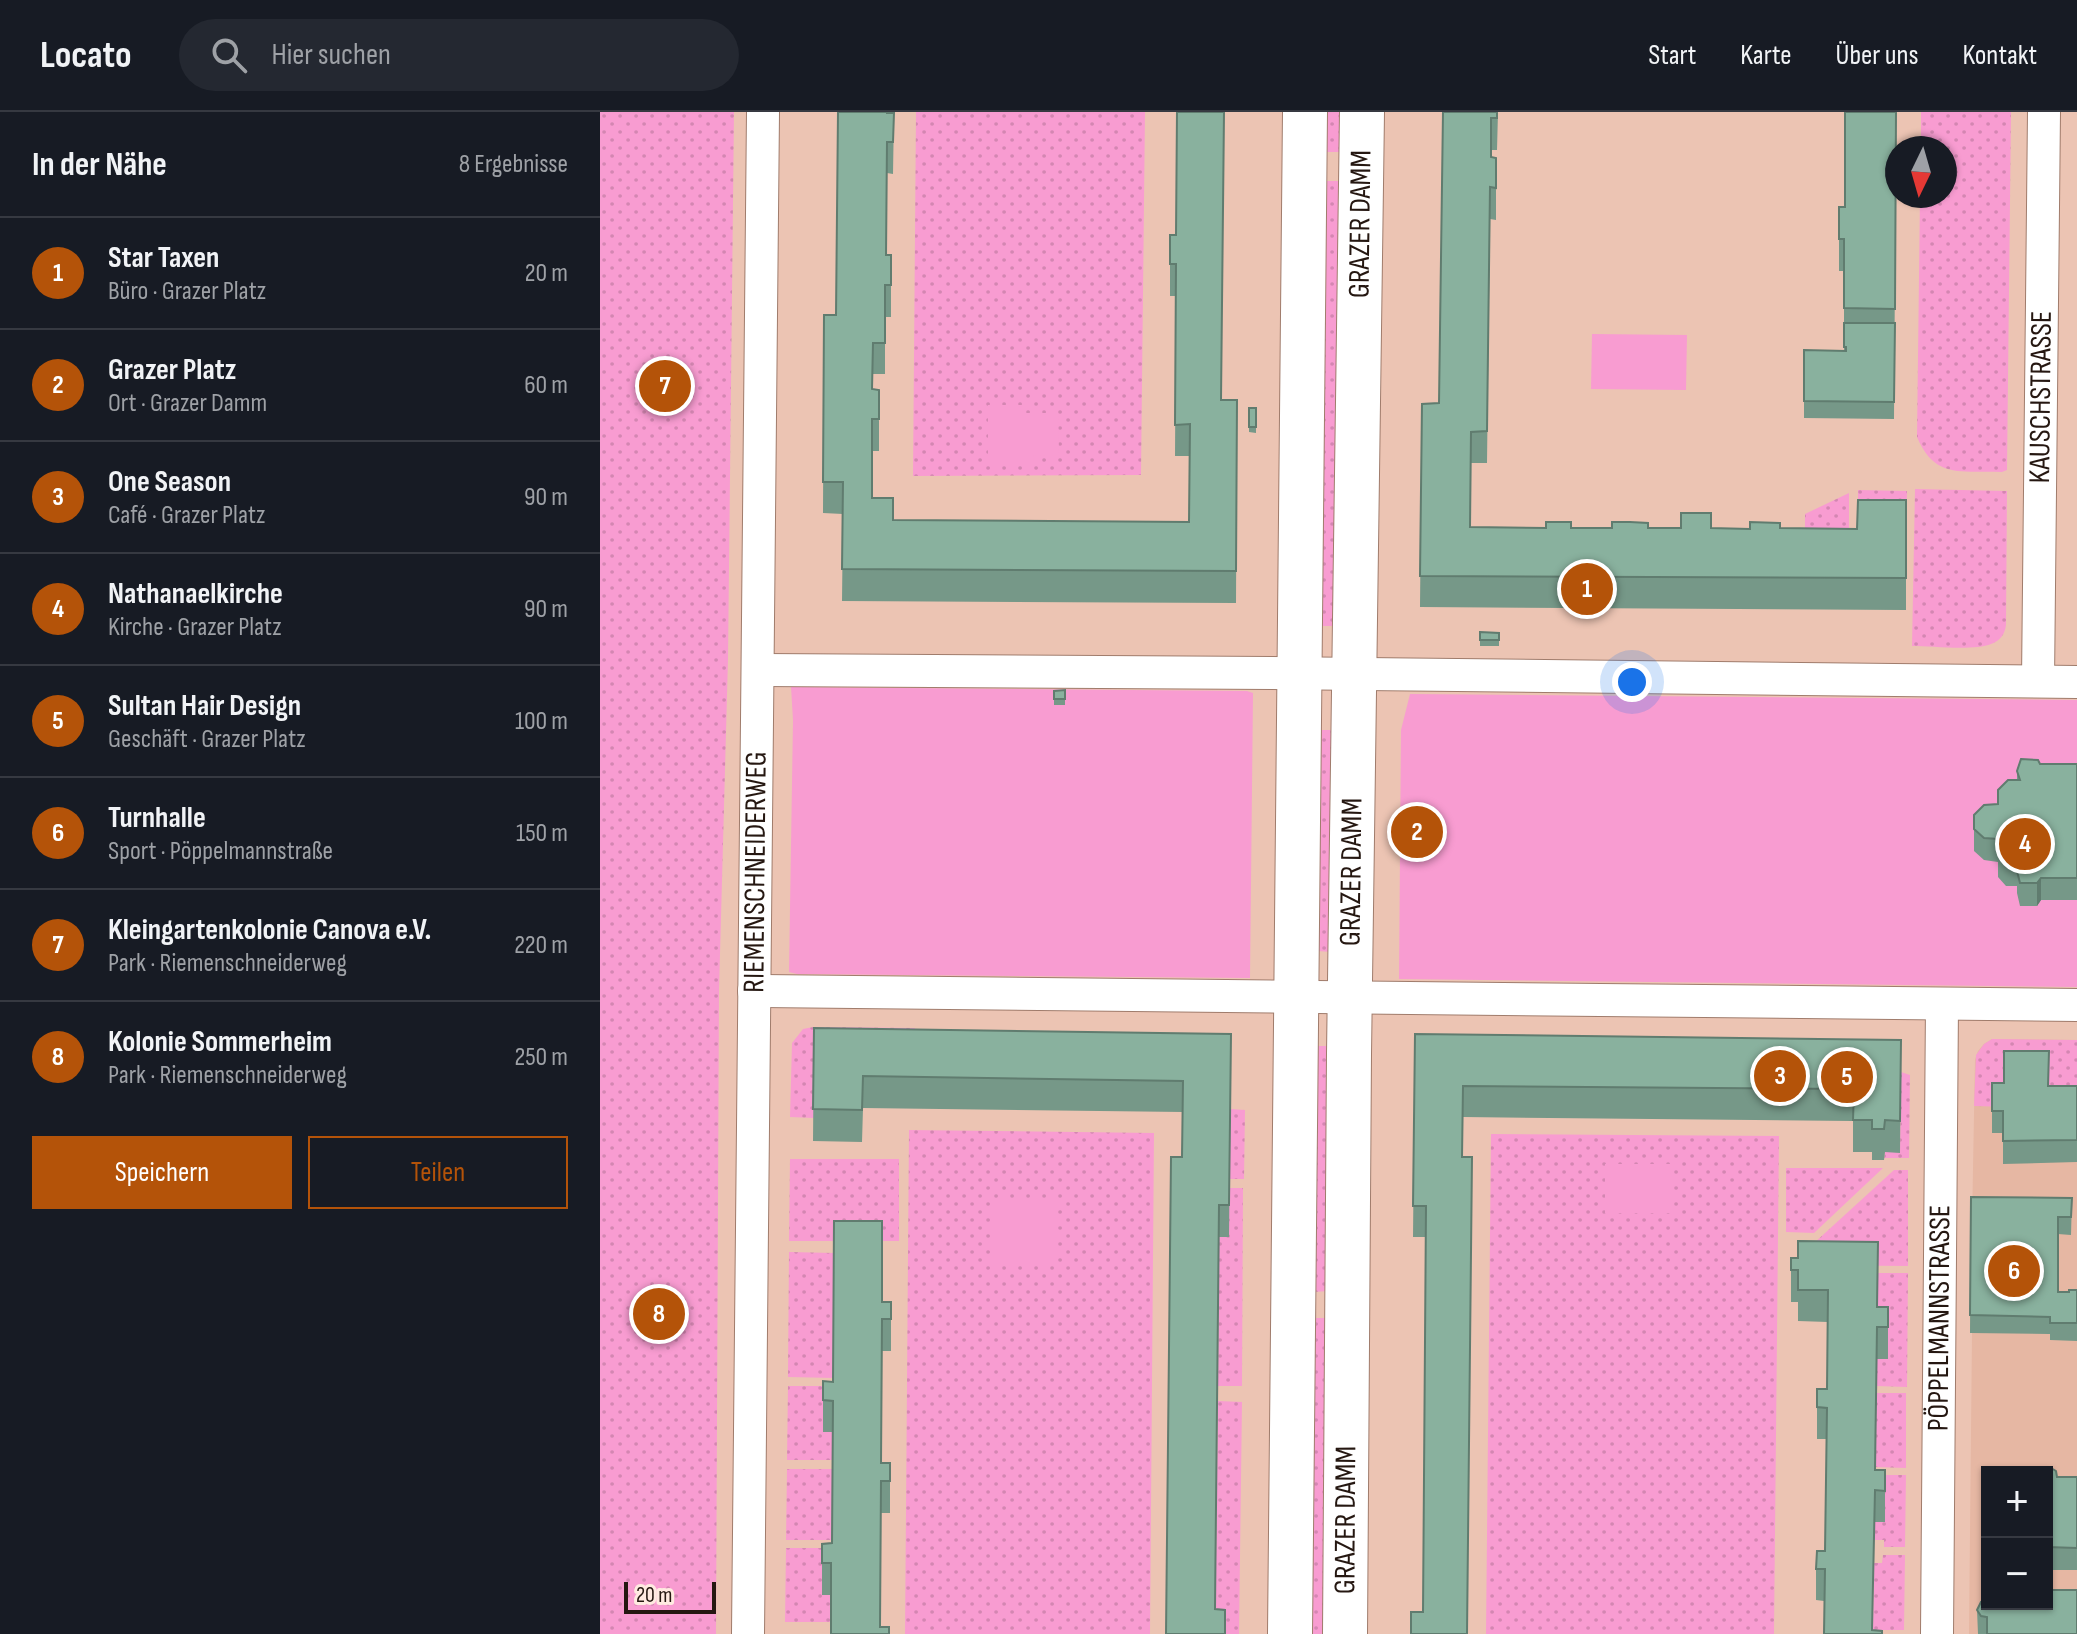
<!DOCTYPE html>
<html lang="de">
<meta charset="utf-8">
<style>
body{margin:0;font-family:"Sofia Sans Condensed",sans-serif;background:#242831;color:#f1f3f6}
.controls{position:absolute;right:24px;bottom:24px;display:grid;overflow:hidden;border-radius:0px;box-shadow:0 2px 6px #0004}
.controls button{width:72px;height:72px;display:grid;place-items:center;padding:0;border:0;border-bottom:2px solid #363941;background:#171b24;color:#f1f3f6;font:40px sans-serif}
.compass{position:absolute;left:1285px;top:24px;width:72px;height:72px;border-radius:50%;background:#171b24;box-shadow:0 2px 6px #0004;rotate:185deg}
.scale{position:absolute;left:24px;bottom:20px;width:92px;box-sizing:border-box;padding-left:8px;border:4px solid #251711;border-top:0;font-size:22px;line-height:28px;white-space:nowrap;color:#251711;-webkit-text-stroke:6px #ffeae1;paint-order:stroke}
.you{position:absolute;left:1032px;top:570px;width:28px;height:28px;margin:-20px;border:6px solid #fff;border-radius:50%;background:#1a73e8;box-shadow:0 0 0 12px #1a73e833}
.badge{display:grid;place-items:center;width:52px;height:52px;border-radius:50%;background:#b45309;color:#fff;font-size:26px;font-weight:700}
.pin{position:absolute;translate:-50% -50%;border:4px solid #fff;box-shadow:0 2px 8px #0006}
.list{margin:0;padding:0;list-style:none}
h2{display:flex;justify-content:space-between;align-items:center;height:104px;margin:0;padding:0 32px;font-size:34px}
h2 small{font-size:26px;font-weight:400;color:#9ea1a6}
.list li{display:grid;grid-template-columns:52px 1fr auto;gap:24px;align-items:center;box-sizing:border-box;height:112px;padding:0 32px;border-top:2px solid #363941}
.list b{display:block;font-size:30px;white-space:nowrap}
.list p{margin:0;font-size:26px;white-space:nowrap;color:#9ea1a6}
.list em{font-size:26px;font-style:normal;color:#9ea1a6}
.actions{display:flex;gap:16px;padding:24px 32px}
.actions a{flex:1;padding:18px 0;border:2px solid #b45309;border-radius:0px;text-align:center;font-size:28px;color:#b45309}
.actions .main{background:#b45309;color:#fff}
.icon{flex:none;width:44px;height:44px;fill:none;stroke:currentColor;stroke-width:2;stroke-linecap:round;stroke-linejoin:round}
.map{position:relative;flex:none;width:1477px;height:1522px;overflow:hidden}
header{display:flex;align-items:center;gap:48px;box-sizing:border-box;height:112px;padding:0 40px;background:#171b24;border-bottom:2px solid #363941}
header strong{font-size:38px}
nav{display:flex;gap:44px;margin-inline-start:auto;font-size:28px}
.search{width:560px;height:72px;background:#242831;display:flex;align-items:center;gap:20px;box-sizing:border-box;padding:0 28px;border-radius:44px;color:#9ea1a6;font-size:30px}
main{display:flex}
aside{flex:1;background:#171b24}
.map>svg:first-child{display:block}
.built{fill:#e6b7a3;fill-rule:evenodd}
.grass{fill:url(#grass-dots)}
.park{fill:#f89cd1}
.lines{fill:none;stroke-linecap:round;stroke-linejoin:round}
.minor-casing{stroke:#a07c6c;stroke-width:34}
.secondary-casing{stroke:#a07c6c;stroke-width:46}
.minor{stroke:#fff;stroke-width:32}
.secondary{stroke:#fff;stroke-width:44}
.wall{fill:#769888}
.shaded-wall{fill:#607c6f}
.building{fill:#89b19e;stroke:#607c6f;stroke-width:2}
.labels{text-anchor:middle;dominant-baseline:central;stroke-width:8;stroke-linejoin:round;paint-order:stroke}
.street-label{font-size:30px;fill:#251711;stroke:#ffeae1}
</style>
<header>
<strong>Locato</strong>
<div class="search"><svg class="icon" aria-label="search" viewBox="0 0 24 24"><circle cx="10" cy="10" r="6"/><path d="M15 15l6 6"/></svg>Hier suchen</div>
<nav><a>Start</a><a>Karte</a><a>Über uns</a><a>Kontakt</a></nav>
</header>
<main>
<aside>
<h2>In der Nähe<small>8 Ergebnisse</small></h2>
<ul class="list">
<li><span class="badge">1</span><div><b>Star Taxen</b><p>Büro · Grazer Platz</p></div><em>20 m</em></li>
<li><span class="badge">2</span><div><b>Grazer Platz</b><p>Ort · Grazer Damm</p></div><em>60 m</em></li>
<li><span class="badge">3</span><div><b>One Season</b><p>Café · Grazer Platz</p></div><em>90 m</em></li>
<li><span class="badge">4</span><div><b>Nathanaelkirche</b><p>Kirche · Grazer Platz</p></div><em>90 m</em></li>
<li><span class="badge">5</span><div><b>Sultan Hair Design</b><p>Geschäft · Grazer Platz</p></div><em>100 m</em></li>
<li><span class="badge">6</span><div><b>Turnhalle</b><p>Sport · Pöppelmannstraße</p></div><em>150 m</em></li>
<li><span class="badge">7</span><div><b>Kleingartenkolonie Canova e.V.</b><p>Park · Riemenschneiderweg</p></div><em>220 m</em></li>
<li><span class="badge">8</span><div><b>Kolonie Sommerheim</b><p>Park · Riemenschneiderweg</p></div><em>250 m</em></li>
</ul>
<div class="actions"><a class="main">Speichern</a><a>Teilen</a></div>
</aside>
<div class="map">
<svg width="1477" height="1522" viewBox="0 0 1477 1522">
<defs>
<pattern id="grass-dots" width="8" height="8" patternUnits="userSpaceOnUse" patternTransform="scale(2)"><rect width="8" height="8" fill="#f89cd1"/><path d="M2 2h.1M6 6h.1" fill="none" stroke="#d486b2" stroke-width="1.8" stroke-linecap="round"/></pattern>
</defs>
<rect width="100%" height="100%" fill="#ecc4b3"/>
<!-- built -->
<path class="built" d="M 1392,927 L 1477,928 L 1477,1522 L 1369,1522 L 1372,1221 L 1370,1221 L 1375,948 L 1378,939 L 1384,932 ZM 1387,1360 L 1447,1360 L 1447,1492 L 1387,1492 Z"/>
<!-- grass -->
<path class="grass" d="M 0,0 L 134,0 L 128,547 L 119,879 L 116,1522 L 0,1522 Z
M 316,0 L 545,0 L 541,363 L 313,364 Z
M 727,0 L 740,0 L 739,40 L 726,40 Z
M 1321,0 L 1411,0 L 1407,358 L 1402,360 C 1362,358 1335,368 1317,325 L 1320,84 L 1345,84 L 1345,36 L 1321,36 Z
M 726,69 L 739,69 L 735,514 L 721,514 Z
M 1315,377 L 1407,379 L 1406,513 C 1405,522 1400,529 1391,532 C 1375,539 1331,534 1312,534 Z
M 1258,378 L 1307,379 L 1306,416 L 1258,415 Z
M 1249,381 L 1249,434 L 1205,434 L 1205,402 Z
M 720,618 L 733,618 L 731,840 L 718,839 Z
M 213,915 L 315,916 L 314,950 L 213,1006 L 190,1005 L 192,931 L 203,917 Z
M 1392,927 L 1477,928 L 1477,997 L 1374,994 L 1376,943 L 1384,932 Z
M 717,934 L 730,934 L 728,1179 L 714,1180 Z
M 1301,960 L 1310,963 L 1309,1046 L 1284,1046 L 1285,1040 L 1300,1040 Z
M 630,997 L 645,998 L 644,1067 L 630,1067 Z
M 309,1018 L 554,1021 L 550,1522 L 305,1522 Z
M 891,1022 L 1179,1024 L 1174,1522 L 886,1522 Z
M 190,1047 L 299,1047 L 299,1129 L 189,1129 Z
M 1186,1056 L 1283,1056 L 1214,1121 L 1186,1120 Z
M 1294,1058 L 1308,1058 L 1308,1154 L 1190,1153 Z
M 629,1076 L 643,1076 L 642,1274 L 618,1274 L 619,1125 L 629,1124 Z
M 189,1140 L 234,1141 L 234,1266 L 188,1265 Z
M 1278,1161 L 1308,1161 L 1307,1275 L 1276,1274 L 1277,1247 L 1287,1247 L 1277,1227 Z
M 715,1206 L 728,1206 L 724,1522 L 711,1522 Z
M 188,1274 L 234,1274 L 233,1348 L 187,1348 Z
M 1276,1281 L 1306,1281 L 1306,1356 L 1275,1355 Z
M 618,1289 L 642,1290 L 639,1522 L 615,1522 Z
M 187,1357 L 233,1357 L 232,1428 L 186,1428 Z
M 1275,1363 L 1306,1363 L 1305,1435 L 1284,1435 L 1284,1428 L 1274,1428 Z
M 186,1436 L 232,1436 L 222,1483 L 231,1483 L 231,1510 L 185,1510 Z
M 1283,1443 L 1305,1443 L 1304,1518 L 1273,1518 L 1274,1451 L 1282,1451 Z"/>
<!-- park -->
<path class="park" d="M 992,222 L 1087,223 L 1086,278 L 991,277 Z
M 388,293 L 424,293 L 424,301 L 458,301 L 459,344 L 434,343 L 433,350 L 388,350 Z
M 191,575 L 647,579 L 653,581 L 650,866 L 197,862 L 189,860 L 193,608 Z
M 810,582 L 1477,588 L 1477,875 L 799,867 L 801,618 Z
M 1005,1052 L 1074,1052 L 1074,1101 L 1005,1101 Z
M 393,1087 L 458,1087 L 458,1150 L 393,1150 Z"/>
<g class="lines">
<!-- minor casing -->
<g class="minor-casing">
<g id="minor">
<path d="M 159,558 L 672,561 L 1477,570"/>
<path id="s1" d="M 1438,569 L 1444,0"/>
<path d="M 154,879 L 1477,893"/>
<path id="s2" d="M 148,1522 L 163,0"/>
<path id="s3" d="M 1337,1522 L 1342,892"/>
</g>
</g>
<!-- secondary casing -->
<g class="secondary-casing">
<g id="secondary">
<path d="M 690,1522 L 705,0"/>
<path id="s4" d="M 745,1522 L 749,942 L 762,0"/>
</g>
</g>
<!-- minor -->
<use href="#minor" class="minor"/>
<!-- secondary -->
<use href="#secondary" class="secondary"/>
</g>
<!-- wall -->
<path class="wall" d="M 843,0 L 898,0 L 897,38 L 891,38 L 891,45 L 896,46 L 896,108 L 890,107 L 887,351 L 871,351 L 870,415 L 1257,417 L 1306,388 L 1306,498 L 820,495 L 822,292 L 839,291 Z
M 1296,0 L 1294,307 L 1204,306 L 1204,238 L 1244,239 L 1244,159 L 1239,159 L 1239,113 L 1245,95 Z
M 287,1 L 294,1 L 293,62 L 287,61 L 286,143 L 291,143 L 291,205 L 285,205 L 285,262 L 273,262 L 273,277 L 279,309 L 279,339 L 272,339 L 272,386 L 293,408 L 589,410 L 590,344 L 575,344 L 576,184 L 570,184 L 570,123 L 621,288 L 637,288 L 636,491 L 242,489 L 243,402 L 223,401 L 224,203 L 236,203 Z
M 649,296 L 656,296 L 656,321 L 649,320 Z
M 880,520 L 899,521 L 899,534 L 880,534 Z
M 465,578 L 465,593 L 454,593 L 454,579 Z
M 1440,652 L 1477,652 L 1477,788 L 1441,788 L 1437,794 L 1420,794 L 1417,781 L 1417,774 L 1406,774 L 1398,765 L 1398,750 L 1384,748 L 1374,739 L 1374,703 L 1398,692 L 1417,668 L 1417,659 Z
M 214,916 L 631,922 L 629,1125 L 619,1125 L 566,1522 L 583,1000 L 263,996 L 262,1030 L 213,1029 Z
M 815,922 L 1301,928 L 1300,1041 L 1285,1040 L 1284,1048 L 1272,1048 L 1272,1040 L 1253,1040 L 1253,1009 L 863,1005 L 823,1500 L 826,1125 L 813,1125 Z
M 1392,971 L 1477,974 L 1477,1050 L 1403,1052 L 1403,1021 L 1392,1021 Z
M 1371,1085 L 1472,1086 L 1471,1123 L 1458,1122 L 1458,1180 L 1469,1180 L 1477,1178 L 1477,1229 L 1450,1228 L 1450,1222 L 1370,1221 Z
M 1191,1146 L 1277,1195 L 1288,1195 L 1288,1247 L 1277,1247 L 1275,1358 L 1285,1358 L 1285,1410 L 1275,1410 L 1224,1522 L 1224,1489 L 1216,1488 L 1216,1457 L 1225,1439 L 1227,1327 L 1217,1327 L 1217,1277 L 1227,1277 L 1228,1210 L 1198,1209 L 1198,1190 L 1191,1190 Z
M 291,1190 L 291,1239 L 282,1239 L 281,1351 L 290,1351 L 290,1401 L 281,1401 L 280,1515 L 289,1522 L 231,1483 L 222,1483 L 222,1432 L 232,1431 L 233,1320 L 223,1320 L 223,1269 L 233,1270 Z
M 1447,1360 L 1457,1365 L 1477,1365 L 1477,1458 L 1447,1458 Z
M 1385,1364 L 1387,1364 L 1387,1480 L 1384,1480 Z
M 1377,1498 L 1477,1522 L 1378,1522 Z"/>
<!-- shaded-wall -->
<path class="shaded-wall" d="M 1441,766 L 1441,788 L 1437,794 L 1437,771 Z"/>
<!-- building -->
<path class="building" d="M 238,0 L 287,0 L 287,1 L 294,1 L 293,30 L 287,30 L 286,143 L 291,143 L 291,173 L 285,173 L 285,231 L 273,231 L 272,277 L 279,278 L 279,307 L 272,307 L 272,386 L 293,386 L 293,408 L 589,410 L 590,312 L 575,313 L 576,152 L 570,152 L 570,123 L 576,123 L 577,0 L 624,0 L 621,288 L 637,288 L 636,459 L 242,457 L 243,370 L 223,370 L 224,203 L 236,203 Z
M 843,0 L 897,0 L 897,6 L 891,6 L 891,45 L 896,46 L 896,76 L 890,75 L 887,319 L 871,320 L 870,415 L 946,416 L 946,410 L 971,410 L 971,416 L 1012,416 L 1012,410 L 1030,410 L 1048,411 L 1048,416 L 1081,416 L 1081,401 L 1111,401 L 1111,416 L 1150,417 L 1150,410 L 1180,411 L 1180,416 L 1257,417 L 1258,388 L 1306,388 L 1306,466 L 820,464 L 822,292 L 839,291 Z
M 1245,0 L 1296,0 L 1295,197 L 1244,196 L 1244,127 L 1239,127 L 1239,95 L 1245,95 Z
M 1244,211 L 1295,211 L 1294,290 L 1204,289 L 1204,238 L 1246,239 L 1246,235 L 1244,235 Z
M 649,296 L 656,296 L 656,315 L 649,315 Z
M 880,520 L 899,521 L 899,528 L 880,528 Z
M 465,578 L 465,587 L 454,587 L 454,579 Z
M 1421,647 L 1438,648 L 1440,652 L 1477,652 L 1477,766 L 1441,766 L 1437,771 L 1420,771 L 1417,759 L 1419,752 L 1406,751 L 1398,742 L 1398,727 L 1384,726 L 1374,717 L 1374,703 L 1384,693 L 1398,692 L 1398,678 L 1408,668 L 1420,668 L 1417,659 Z
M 214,916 L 631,922 L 629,1093 L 619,1093 L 615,1497 L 625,1498 L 625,1522 L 566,1522 L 571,1045 L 582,1045 L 583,969 L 263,964 L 262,998 L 213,997 Z
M 815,922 L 1301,928 L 1300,1009 L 1285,1008 L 1284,1017 L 1272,1017 L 1272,1008 L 1253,1008 L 1254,977 L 863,974 L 862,1045 L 872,1045 L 867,1522 L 811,1522 L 811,1500 L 823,1500 L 826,1094 L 813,1094 Z
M 1404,939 L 1449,939 L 1448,974 L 1477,974 L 1477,1028 L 1403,1029 L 1403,999 L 1392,999 L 1392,971 L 1404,971 Z
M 1371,1085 L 1472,1086 L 1471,1105 L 1458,1105 L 1458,1180 L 1469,1180 L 1469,1178 L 1477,1178 L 1477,1211 L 1450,1211 L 1450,1205 L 1370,1203 Z
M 234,1109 L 282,1109 L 282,1190 L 291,1190 L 291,1207 L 282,1207 L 281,1351 L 290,1351 L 290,1369 L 281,1369 L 280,1515 L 289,1515 L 289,1522 L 231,1522 L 231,1451 L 222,1451 L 222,1432 L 232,1431 L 233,1289 L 223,1288 L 223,1269 L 233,1270 Z
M 1198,1129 L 1278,1130 L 1277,1195 L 1288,1195 L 1288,1215 L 1277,1215 L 1275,1358 L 1285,1358 L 1285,1379 L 1275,1378 L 1272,1518 L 1282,1519 L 1282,1522 L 1224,1522 L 1225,1457 L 1216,1457 L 1217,1439 L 1225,1439 L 1227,1296 L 1217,1295 L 1217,1277 L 1227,1277 L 1228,1178 L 1198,1178 L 1198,1158 L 1191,1158 L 1191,1146 L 1198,1146 Z
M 1451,1356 L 1456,1359 L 1457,1365 L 1477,1365 L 1477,1436 L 1447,1435 L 1447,1360 L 1440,1360 L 1441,1357 Z
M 1385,1364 L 1387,1364 L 1387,1458 L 1384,1457 Z
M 1447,1478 L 1477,1478 L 1477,1522 L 1387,1522 L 1387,1505 L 1381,1504 L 1377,1498 L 1381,1490 L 1387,1489 L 1387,1492 L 1447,1492 Z"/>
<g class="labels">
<!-- street labels -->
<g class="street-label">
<text stroke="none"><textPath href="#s4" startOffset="1410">GRAZER DAMM</textPath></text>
<text stroke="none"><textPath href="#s1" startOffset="284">KAUSCHSTRASSE</textPath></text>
<text stroke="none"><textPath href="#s2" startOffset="762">RIEMENSCHNEIDERWEG</textPath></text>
<text stroke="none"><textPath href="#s4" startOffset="762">GRAZER DAMM</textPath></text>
<text stroke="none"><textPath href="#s3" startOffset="316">PÖPPELMANNSTRASSE</textPath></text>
<text stroke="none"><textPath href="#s4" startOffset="114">GRAZER DAMM</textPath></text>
</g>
</g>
</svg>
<div class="controls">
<button>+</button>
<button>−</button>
</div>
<svg class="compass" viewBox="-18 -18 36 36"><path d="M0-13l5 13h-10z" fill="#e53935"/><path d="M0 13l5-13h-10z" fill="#9ea1a6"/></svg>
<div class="scale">20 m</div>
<div class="you"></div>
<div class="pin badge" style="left:987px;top:477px">1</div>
<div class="pin badge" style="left:817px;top:720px">2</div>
<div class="pin badge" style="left:1180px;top:964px">3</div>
<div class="pin badge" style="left:1425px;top:732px">4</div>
<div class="pin badge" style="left:1247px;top:965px">5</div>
<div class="pin badge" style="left:1414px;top:1159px">6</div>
<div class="pin badge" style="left:65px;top:274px">7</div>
<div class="pin badge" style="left:59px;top:1202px">8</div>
</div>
</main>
